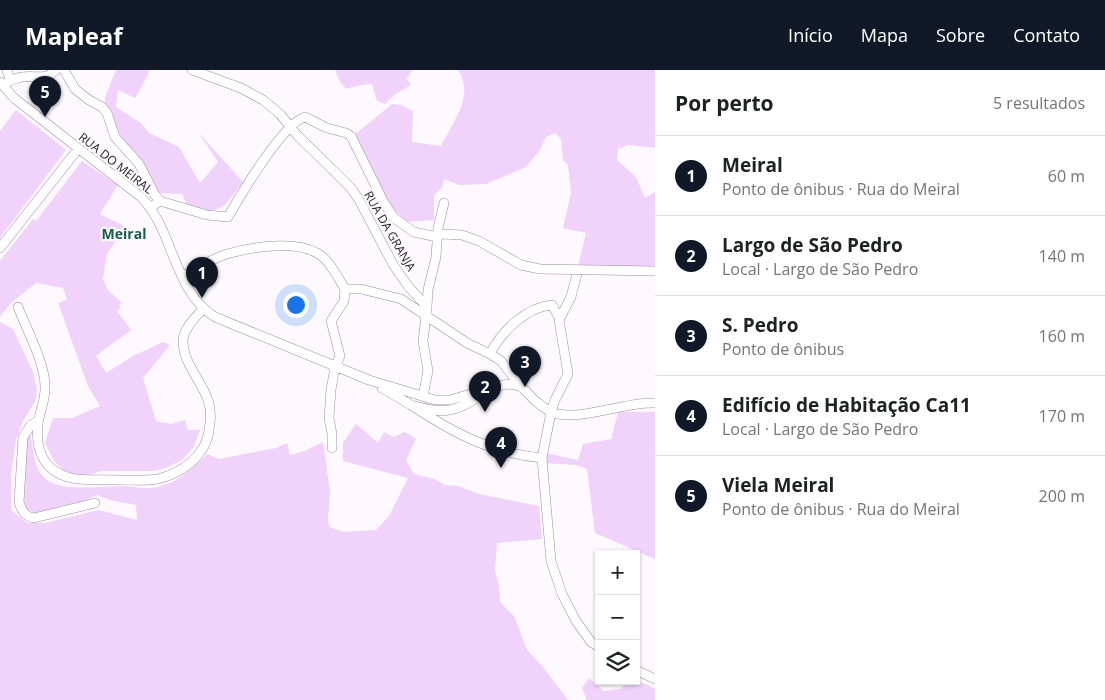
<!DOCTYPE html>
<html lang="pt">
<meta charset="utf-8">
<style>
body{margin:0;font-family:"Open Sans",sans-serif;background:#f6f6f6;color:#202124}
.controls{position:absolute;right:15px;bottom:15px;display:grid;overflow:hidden;border-radius:0px;box-shadow:0 1px 4px #0004}
.controls button{width:45px;height:45px;display:grid;place-items:center;padding:0;border:0;border-bottom:1px solid #e0e0e0;background:#fff;color:#202124;font:25px sans-serif}
.you{position:absolute;left:295px;top:234px;width:18px;height:18px;margin:-12px;border:4px solid #fff;border-radius:50%;background:#1a73e8;box-shadow:0 0 0 8px #1a73e833}
.badge{display:grid;place-items:center;width:32px;height:32px;border-radius:50%;background:#111827;color:#fff;font-size:16px;font-weight:700}
.pin{position:absolute;translate:-50% -41px;filter:drop-shadow(0 1px 2px #0008)}
.pin::after{content:'';position:absolute;top:26px;width:18px;height:15px;background:inherit;clip-path:polygon(0 0,100% 0,50% 100%)}
.list{margin:0;padding:0;list-style:none}
h2{display:flex;justify-content:space-between;align-items:center;height:65px;margin:0;padding:0 20px;font-size:21px}
h2 small{font-size:16px;font-weight:400;color:#757577}
.list li{display:grid;grid-template-columns:32px 1fr auto;gap:15px;align-items:center;box-sizing:border-box;height:80px;padding:0 20px;border-top:1px solid #e0e0e0}
.list b{display:block;font-size:19px;white-space:nowrap}
.list p{margin:0;font-size:16px;white-space:nowrap;color:#757577}
.list em{font-size:16px;font-style:normal;color:#757577}
.icon{flex:none;width:28px;height:28px;fill:none;stroke:currentColor;stroke-width:2;stroke-linecap:round;stroke-linejoin:round}
.map{position:relative;flex:none;width:655px;height:630px;overflow:hidden}
header{display:flex;align-items:center;gap:30px;box-sizing:border-box;height:70px;padding:0 25px;background:#111827;color:#fff}
header strong{font-size:24px}
nav{display:flex;gap:28px;margin-inline-start:auto;font-size:18px}
main{display:flex}
aside{flex:1;background:#fff}
.map>svg:first-child{display:block}
.green{fill:#f0d2fb}
.lines{fill:none;stroke-linecap:round;stroke-linejoin:round}
.street-casing{stroke:#9e8ba5;stroke-width:10}
.street{stroke:#fff;stroke-width:9}
.labels{text-anchor:middle;dominant-baseline:central;stroke-width:4.5;stroke-linejoin:round;paint-order:stroke}
.street-label{font-size:12px;fill:#29222c;stroke:#fdf9fe}
.neighbourhood-label{font-size:14px;font-weight:bold;fill:#155e46;stroke:#fdf9fe}
</style>
<header>
<strong>Mapleaf</strong>
<nav><a>Início</a><a>Mapa</a><a>Sobre</a><a>Contato</a></nav>
</header>
<main>
<div class="map">
<svg width="655" height="630" viewBox="0 0 655 630">
<rect width="100%" height="100%" fill="#fdf9fe"/>
<!-- green -->
<path class="green" d="M 116,0 L 149,0 L 148,5 L 135,28 L 118,20 L 116,37 L 141,53 L 149,63 L 179,77 L 200,113 L 218,92 L 198,62 L 243,112 C 224,137 222,146 188,137 L 182,124 L 157,123 L 119,67 L 111,39 L 105,36 L 105,27 Z
M 335,0 L 412,0 L 407,9 L 411,15 L 394,25 L 385,34 L 377,31 L 372,14 L 361,15 L 346,19 L 339,10 Z
M 458,0 L 655,0 L 655,78 L 629,75 L 618,79 L 617,90 L 636,107 L 645,128 L 655,122 L 655,196 L 578,196 L 586,163 L 563,158 L 571,123 L 568,95 L 563,90 L 561,69 L 555,63 L 546,67 L 540,80 L 526,97 L 486,114 L 459,115 L 444,109 L 442,118 L 434,125 L 434,150 L 407,152 L 391,137 L 353,66 L 392,34 L 401,35 L 413,41 L 412,72 L 441,76 C 453,52 475,26 458,0 Z
M 16,40 L 66,80 L 0,168 L 0,61 Z
M 82,91 L 118,115 L 100,144 L 130,159 L 117,169 L 107,184 L 103,209 L 108,220 L 122,233 L 119,235 L 121,238 L 117,241 L 131,260 L 96,286 L 106,303 L 133,286 L 163,272 L 170,275 L 143,308 L 156,351 L 171,354 L 185,350 L 188,360 L 200,360 L 193,378 L 182,390 L 166,398 L 154,401 L 102,401 L 72,409 L 54,391 L 45,373 L 53,348 L 72,348 L 100,336 L 88,316 L 58,233 L 67,230 L 63,218 L 36,213 L 10,234 L 0,247 L 0,191 L 33,149 L 36,151 Z
M 0,252 L 13,259 L 33,302 L 37,321 L 35,332 L 23,351 L 16,370 L 11,404 L 11,440 L 27,453 L 45,453 L 99,440 L 137,450 L 136,435 L 110,430 L 97,425 L 82,432 L 35,444 L 27,439 L 24,433 L 27,371 L 30,363 C 33,376 33,393 41,404 C 54,424 102,416 122,416 C 133,416 146,420 157,417 C 179,412 191,399 208,384 L 219,389 L 276,378 L 287,373 L 290,385 L 302,382 L 323,372 L 330,422 L 328,451 L 330,457 L 343,462 L 376,460 L 389,446 L 408,408 L 343,391 L 343,373 L 356,354 L 378,373 L 384,362 L 394,367 L 405,362 L 416,369 L 406,390 L 414,404 L 434,409 L 445,415 L 458,416 L 479,424 L 539,436 L 542,469 L 497,473 L 495,501 L 499,515 L 500,532 L 514,546 L 527,580 L 543,597 L 568,630 L 0,630 Z
M 618,342 L 655,342 L 655,489 L 595,463 L 587,399 L 576,395 L 543,393 L 546,383 L 578,390 L 583,374 L 611,369 Z
M 589,608 L 604,621 L 620,619 L 629,611 L 646,614 L 655,619 L 655,629 L 654,630 L 587,630 L 582,618 Z"/>
<g class="lines">
<!-- street casing -->
<g class="street-casing">
<path id="street" d="M 7,0 L 10,10
M 64,0 L 75,19 L 89,30 L 102,37 L 107,43 L 115,67 L 139,94 L 155,125 L 160,131
M 192,0 L 241,18 L 263,30 L 280,44 L 297,65 L 350,117 L 358,128 L 394,196 L 408,216 L 427,237 L 423,271 L 428,301 L 423,326
M 0,12 L 14,28 L 141,127 C 174,160 173,221 215,247 L 369,310 L 435,330 L 450,330 L 494,317
M 3,15 C 9,11 15,8 22,7 C 36,5 45,11 56,0
M 151,137 L 160,131 L 207,145 L 228,147 C 240,126 283,53 305,47 L 327,58 L 346,63 L 351,66 L 383,131 L 394,148 L 414,162 L 437,167 L 442,164 L 462,165 L 479,171 L 521,195 L 540,199 L 655,201
M 0,178 L 78,79
M 578,200 L 571,227 L 559,250 L 568,304 L 555,330 L 551,342 C 579,353 624,331 655,333
M 182,207 C 197,198 211,189 227,184 C 251,177 295,170 317,183 C 329,189 338,208 345,219 L 361,219 L 401,229 L 467,273 L 490,284 L 501,291 L 522,318
M 18,237 C 26,258 45,293 45,316 C 46,328 40,341 38,353 C 35,379 43,401 71,408 C 83,411 107,409 120,410 C 133,410 146,411 158,409 C 182,403 206,386 209,360 C 211,350 211,339 208,330 C 201,310 183,293 183,271 C 183,259 195,248 203,239
M 427,237 L 428,220 L 436,187 L 438,158 L 444,133
M 490,284 C 501,262 526,237 552,235 L 557,244 L 561,245
M 382,318 L 411,335
M 38,351 L 31,355 L 23,367 L 19,432 C 22,441 24,446 34,448 L 95,433
M 332,378 L 332,364 L 329,348 L 331,320 L 335,297 L 340,286 L 331,251 L 344,231 L 345,219
M 542,388 C 490,383 454,363 411,335 C 423,338 436,342 449,340 C 474,337 496,305 521,317 C 527,321 532,329 538,333 C 542,337 547,339 551,342 L 542,388 L 551,491 L 562,524 L 576,551 L 591,572 L 599,577
M 636,600 L 655,609"/>
</g>
<!-- street -->
<use href="#street" class="street"/>
</g>
<g class="labels">
<!-- street labels -->
<g class="street-label">
<text transform="translate(116 93) rotate(38)">RUA DO MEIRAL</text>
<text transform="translate(390 161) rotate(60)">RUA DA GRANJA</text>
</g>
<!-- neighbourhood labels -->
<g class="neighbourhood-label">
<text x="124" y="163">Meiral</text>
</g>
</g>
</svg>
<div class="controls">
<button>+</button>
<button>−</button>
<button><svg class="icon" aria-label="layers" viewBox="0 0 24 24"><path d="M12 4l9 5-9 5-9-5zM3 14l9 5 9-5"/></svg></button>
</div>
<div class="you"></div>
<div class="pin badge" style="left:202px;top:228px">1</div>
<div class="pin badge" style="left:485px;top:342px">2</div>
<div class="pin badge" style="left:525px;top:317px">3</div>
<div class="pin badge" style="left:501px;top:398px">4</div>
<div class="pin badge" style="left:45px;top:47px">5</div>
</div>
<aside>
<h2>Por perto<small>5 resultados</small></h2>
<ul class="list">
<li><span class="badge">1</span><div><b>Meiral</b><p>Ponto de ônibus · Rua do Meiral</p></div><em>60 m</em></li>
<li><span class="badge">2</span><div><b>Largo de São Pedro</b><p>Local · Largo de São Pedro</p></div><em>140 m</em></li>
<li><span class="badge">3</span><div><b>S. Pedro</b><p>Ponto de ônibus</p></div><em>160 m</em></li>
<li><span class="badge">4</span><div><b>Edifício de Habitação Ca11</b><p>Local · Largo de São Pedro</p></div><em>170 m</em></li>
<li><span class="badge">5</span><div><b>Viela Meiral</b><p>Ponto de ônibus · Rua do Meiral</p></div><em>200 m</em></li>
</ul>
</aside>
</main>
